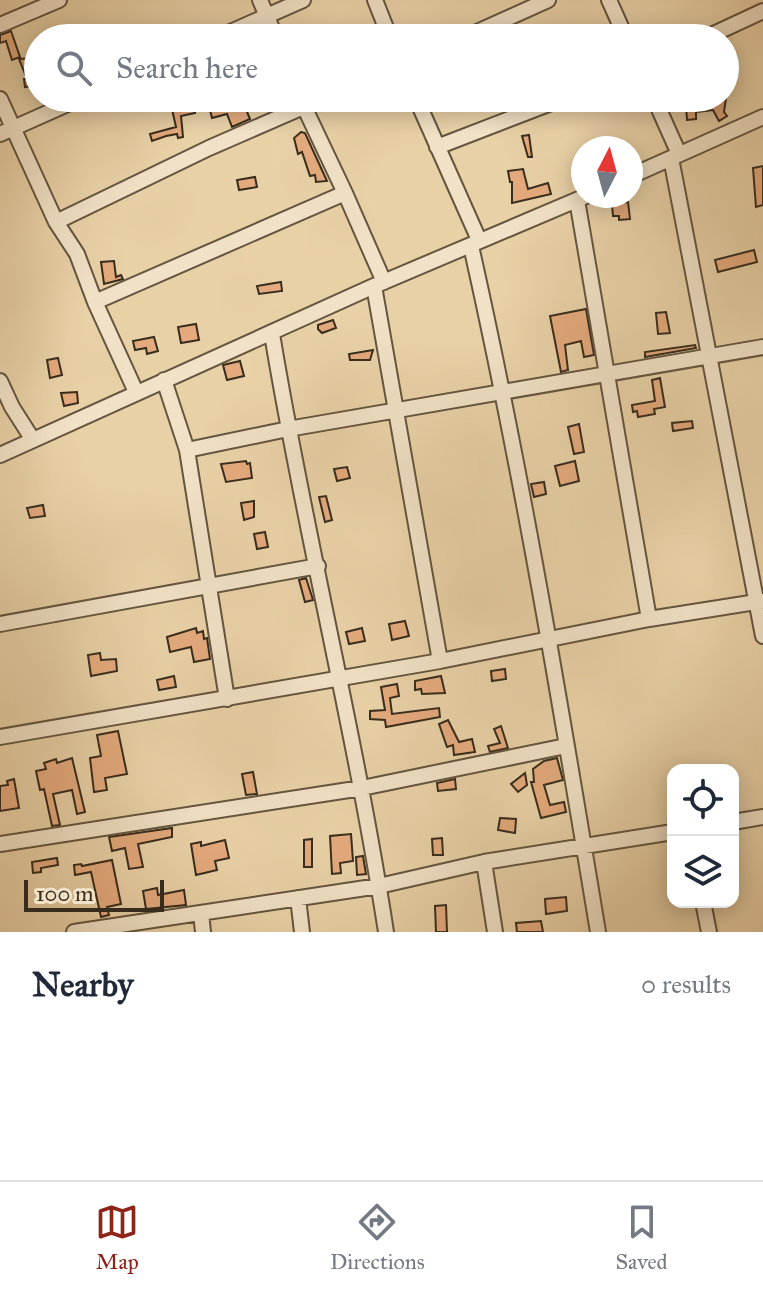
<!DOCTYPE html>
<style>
body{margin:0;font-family:"IM FELL Great Primer",serif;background:#f2f2f3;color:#1f2937}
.controls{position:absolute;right:24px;bottom:24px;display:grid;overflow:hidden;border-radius:16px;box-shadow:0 4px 20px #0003}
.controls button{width:72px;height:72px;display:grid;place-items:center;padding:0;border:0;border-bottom:2px solid #e0e1e3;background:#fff;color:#1f2937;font:40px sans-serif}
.compass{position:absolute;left:571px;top:136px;width:72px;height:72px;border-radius:50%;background:#fff;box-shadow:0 4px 20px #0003;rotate:6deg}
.scale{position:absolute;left:24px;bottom:20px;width:140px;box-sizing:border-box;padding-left:8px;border:4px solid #382c1c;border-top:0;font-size:22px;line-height:28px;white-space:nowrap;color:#382c1c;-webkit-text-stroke:6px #f1e1c6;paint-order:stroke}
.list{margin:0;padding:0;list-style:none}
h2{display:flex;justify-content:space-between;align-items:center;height:104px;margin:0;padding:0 32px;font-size:34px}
h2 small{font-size:26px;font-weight:400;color:#747a83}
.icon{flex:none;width:44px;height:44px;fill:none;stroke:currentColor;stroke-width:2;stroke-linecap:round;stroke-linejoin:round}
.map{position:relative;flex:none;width:763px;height:932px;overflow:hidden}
.search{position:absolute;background:#fff;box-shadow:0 4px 20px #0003;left:24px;right:24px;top:24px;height:88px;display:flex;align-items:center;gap:20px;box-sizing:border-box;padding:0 28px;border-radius:44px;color:#747a83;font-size:30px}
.sheet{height:248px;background:#fff}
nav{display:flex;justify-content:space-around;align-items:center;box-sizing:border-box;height:112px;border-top:2px solid #e0e1e3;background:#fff;font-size:22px;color:#747a83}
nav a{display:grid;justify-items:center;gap:4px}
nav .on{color:#8f2418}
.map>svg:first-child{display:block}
.building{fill:#e4aa7d;stroke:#382c1c;stroke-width:2}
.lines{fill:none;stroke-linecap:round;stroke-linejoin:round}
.minor-casing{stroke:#64553f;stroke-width:18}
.minor{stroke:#f1e1c6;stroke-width:14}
</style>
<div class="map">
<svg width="763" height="932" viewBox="0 0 763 932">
<rect width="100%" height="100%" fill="#e9d1a7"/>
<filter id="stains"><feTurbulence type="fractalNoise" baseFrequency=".0025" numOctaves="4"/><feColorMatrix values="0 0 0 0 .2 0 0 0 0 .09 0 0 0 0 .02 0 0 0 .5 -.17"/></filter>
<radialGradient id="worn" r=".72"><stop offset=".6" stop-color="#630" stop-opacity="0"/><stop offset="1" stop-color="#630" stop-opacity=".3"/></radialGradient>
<!-- building -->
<path class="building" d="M 11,31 L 20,57 L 12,60 L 6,41 L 0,43 L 0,35 Z
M 35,58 L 38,85 L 25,87 L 24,79 L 27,79 L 19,59 Z
M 704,98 L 726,98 L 724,112 L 727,116 L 719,121 L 713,110 L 696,112 L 696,119 L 687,120 L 686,104 L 705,102 Z
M 243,102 L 250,119 L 232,127 L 227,114 L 212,118 L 210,110 Z
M 193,104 L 195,113 L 181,116 L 183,137 L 178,138 L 177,134 L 166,136 L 152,141 L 150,134 L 176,127 L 172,109 Z
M 301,132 L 305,133 L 327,181 L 316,182 L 315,175 L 310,176 L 302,152 L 298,154 L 294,138 Z
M 529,135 L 532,157 L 528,157 L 522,136 Z
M 763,166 L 763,205 L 756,207 L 753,168 Z
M 523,169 L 528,189 L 548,183 L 551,194 L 512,203 L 512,182 L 510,182 L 508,171 Z
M 255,177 L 257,187 L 239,190 L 237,180 Z
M 628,202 L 630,219 L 619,220 L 619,216 L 613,216 L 612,204 Z
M 754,250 L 757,262 L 718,272 L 715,260 Z
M 114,261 L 116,277 L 121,275 L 123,279 L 104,284 L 101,262 Z
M 281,282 L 282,291 L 259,294 L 257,286 Z
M 586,309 L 594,355 L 584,357 L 581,341 L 565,345 L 568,370 L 561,372 L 550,316 Z
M 666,312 L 670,333 L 658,334 L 656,313 Z
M 333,320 L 336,328 L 322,333 L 318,329 L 318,325 Z
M 196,324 L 199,340 L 181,343 L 178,327 Z
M 154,337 L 158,351 L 147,354 L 146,348 L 135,350 L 133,341 Z
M 695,345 L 696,348 L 645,357 L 645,352 Z
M 373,350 L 370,360 L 350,360 L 349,354 Z
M 58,358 L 62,375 L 50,378 L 47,360 Z
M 240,361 L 244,376 L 227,380 L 223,365 Z
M 660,378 L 665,407 L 654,409 L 655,414 L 638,417 L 637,411 L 633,412 L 632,405 L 655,401 L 652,380 Z
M 77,392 L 78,403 L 64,406 L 61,393 Z
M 692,421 L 693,428 L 673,431 L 672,423 Z
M 579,424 L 584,452 L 574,454 L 568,427 Z
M 246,461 L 247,464 L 250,463 L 252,478 L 226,482 L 221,464 Z
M 575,461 L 579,481 L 560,486 L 555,466 Z
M 347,467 L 350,478 L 337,481 L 334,469 Z
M 544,482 L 546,494 L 534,497 L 531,484 Z
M 326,496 L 332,520 L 325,522 L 319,497 Z
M 254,501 L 254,517 L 244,520 L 241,503 Z
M 43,505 L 45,516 L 30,518 L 27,508 Z
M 265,532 L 268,547 L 257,549 L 254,534 Z
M 306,578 L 313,600 L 305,602 L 299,580 Z
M 405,621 L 409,636 L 392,640 L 389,624 Z
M 196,628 L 197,633 L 203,631 L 204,639 L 207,638 L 210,659 L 194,662 L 191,647 L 170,652 L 167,637 Z
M 362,628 L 365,641 L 349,644 L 346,632 Z
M 100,653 L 101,660 L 116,659 L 117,671 L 91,676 L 88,655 Z
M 505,669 L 506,679 L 492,681 L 491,671 Z
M 174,676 L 176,687 L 159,690 L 157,680 Z
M 441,676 L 445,693 L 422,694 L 421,689 L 415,690 L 415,681 Z
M 397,684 L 399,696 L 390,698 L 392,714 L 439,708 L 440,717 L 386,727 L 385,720 L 370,719 L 370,711 L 385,710 L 381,687 Z
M 448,720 L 459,742 L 472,739 L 475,752 L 454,755 L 453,745 L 447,747 L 439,724 Z
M 501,726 L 508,748 L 490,752 L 488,746 L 500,743 L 494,729 Z
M 118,731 L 127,774 L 105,778 L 107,790 L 94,792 L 90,758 L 101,756 L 97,735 Z
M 72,758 L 85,812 L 77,814 L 72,790 L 53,794 L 60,825 L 52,826 L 44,789 L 40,790 L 36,771 L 46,769 L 44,763 L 56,759 L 57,763 Z
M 557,758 L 563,780 L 544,785 L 550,805 L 564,802 L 566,812 L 541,818 L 531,782 L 534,782 L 533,769 L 544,761 Z
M 253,772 L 257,794 L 246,795 L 242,774 Z
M 525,773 L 527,785 L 518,792 L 511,784 Z
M 14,779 L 19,808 L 0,811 L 0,786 L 8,785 L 7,781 Z
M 455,779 L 456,789 L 438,791 L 437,783 Z
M 500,818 L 516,819 L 515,833 L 498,830 Z
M 172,828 L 172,837 L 138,844 L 143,867 L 129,869 L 125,848 L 112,851 L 109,837 Z
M 351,834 L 353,861 L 340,863 L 341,873 L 332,874 L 330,836 Z
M 442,838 L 443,855 L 433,855 L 432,839 Z
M 312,839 L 312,867 L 304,867 L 304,840 Z
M 225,840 L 229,858 L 215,861 L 217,870 L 196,875 L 191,844 L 201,842 L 201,846 Z
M 363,856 L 366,874 L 357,875 L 356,857 Z
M 57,858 L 58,865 L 41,868 L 41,872 L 33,873 L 32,862 Z
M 112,860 L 121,904 L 107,907 L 109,915 L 101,917 L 91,872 L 75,875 L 74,865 L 81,864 L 82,866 Z
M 157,888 L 158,895 L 184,890 L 186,905 L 146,909 L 143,891 Z
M 566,897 L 567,911 L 546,914 L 545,899 Z
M 446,905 L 447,932 L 436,932 L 435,906 Z
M 541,921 L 543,932 L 517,932 L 516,923 Z"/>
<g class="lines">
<!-- minor casing -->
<g class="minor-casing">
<path id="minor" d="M 260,0 L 276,38
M 375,0 L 390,38
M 609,0 L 626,38
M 0,25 L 59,0
M 217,38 L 303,0
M 464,38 L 548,0
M 705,38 L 763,11
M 300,98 L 345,193 L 384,282
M 416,98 L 479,240
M 654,98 L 679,154
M 0,99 L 56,222 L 77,254 L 95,302 L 136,392
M 0,134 L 81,98
M 437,147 L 564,98
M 671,158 L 763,636
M 631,176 L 763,117
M 577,200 L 649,619
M 56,222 L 209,148 L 303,107
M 471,246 C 522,473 560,702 598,932
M 374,286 L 440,661
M 95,302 L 345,193
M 272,334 C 305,534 355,731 386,932
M 164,380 L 187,450 L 288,429 L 763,347
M 0,381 L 12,407 L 33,440
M 187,450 L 227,699
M 0,455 L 374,286 L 586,196
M 0,624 L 318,566
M 0,737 L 440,661 L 649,619 L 763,601
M 733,822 L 763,817
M 0,844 L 362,788 L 566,746
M 484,862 L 495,932
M 298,898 L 302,932
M 703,902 L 709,932
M 201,913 L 203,932
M 74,932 L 379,886 L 484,862 L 673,832"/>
</g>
<!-- minor -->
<use href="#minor" class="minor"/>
</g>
<rect width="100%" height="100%" filter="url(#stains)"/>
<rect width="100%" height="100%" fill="url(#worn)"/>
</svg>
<div class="controls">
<button><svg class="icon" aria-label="locate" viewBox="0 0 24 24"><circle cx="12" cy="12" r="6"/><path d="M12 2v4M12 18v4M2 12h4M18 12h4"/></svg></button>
<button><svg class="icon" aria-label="layers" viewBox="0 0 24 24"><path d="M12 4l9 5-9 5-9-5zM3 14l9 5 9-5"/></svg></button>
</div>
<svg class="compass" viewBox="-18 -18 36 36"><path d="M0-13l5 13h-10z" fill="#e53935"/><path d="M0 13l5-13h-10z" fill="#747a83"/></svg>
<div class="scale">100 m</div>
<div class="search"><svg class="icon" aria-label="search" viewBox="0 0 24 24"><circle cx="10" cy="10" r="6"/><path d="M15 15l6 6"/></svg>Search here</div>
</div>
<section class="sheet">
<h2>Nearby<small>0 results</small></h2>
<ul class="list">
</ul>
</section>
<nav>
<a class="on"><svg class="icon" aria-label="map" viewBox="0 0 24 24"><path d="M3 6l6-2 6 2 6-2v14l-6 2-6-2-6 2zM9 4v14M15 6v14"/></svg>Map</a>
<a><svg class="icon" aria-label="directions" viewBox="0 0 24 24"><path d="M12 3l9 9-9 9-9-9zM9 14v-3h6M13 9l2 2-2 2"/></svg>Directions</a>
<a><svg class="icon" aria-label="saved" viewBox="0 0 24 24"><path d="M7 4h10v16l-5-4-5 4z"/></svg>Saved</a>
</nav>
